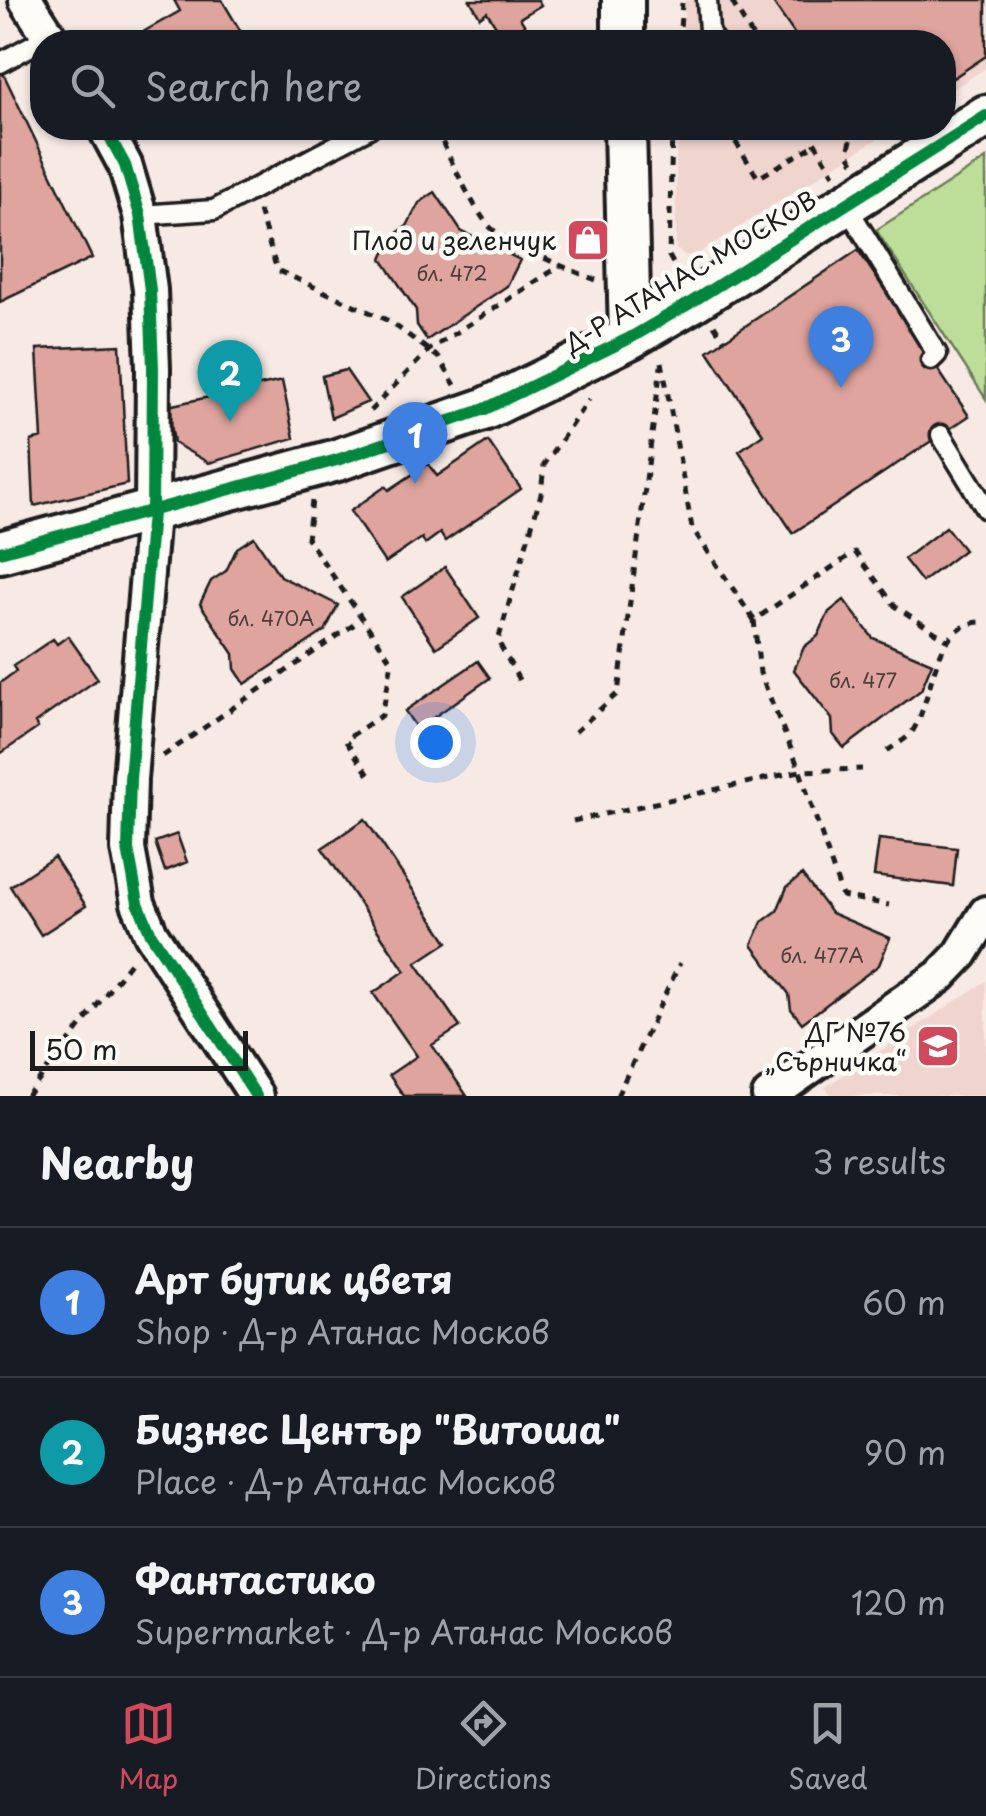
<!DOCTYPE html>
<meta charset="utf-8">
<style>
body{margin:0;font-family:"Playpen Sans",sans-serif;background:#242831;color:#f1f3f6}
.scale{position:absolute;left:30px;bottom:25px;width:218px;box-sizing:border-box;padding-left:10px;border:5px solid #1c1c1c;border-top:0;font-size:28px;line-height:35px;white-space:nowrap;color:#1c1c1c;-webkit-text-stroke:8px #fdfcf7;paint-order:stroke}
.you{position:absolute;left:435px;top:742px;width:35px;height:35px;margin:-25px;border:8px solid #fff;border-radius:50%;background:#1a73e8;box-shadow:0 0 0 15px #1a73e833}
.badge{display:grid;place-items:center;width:65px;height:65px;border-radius:50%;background:#d1495b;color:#fff;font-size:32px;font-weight:700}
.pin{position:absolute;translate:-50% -82px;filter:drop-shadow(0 2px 5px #0008)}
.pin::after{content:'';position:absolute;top:52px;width:35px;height:30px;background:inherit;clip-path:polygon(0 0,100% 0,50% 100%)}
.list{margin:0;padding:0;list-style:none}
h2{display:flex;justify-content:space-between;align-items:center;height:130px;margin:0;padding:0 40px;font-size:42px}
h2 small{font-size:32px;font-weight:400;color:#9ea1a6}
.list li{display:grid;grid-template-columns:65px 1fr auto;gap:30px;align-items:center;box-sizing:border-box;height:150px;padding:0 40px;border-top:2px solid #363941}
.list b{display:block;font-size:38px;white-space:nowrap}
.list p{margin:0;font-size:32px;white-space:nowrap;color:#9ea1a6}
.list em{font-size:32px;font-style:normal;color:#9ea1a6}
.icon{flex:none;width:55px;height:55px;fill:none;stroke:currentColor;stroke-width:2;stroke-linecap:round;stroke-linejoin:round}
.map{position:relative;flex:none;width:986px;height:1096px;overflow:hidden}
.search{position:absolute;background:#171b24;box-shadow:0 2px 8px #0004;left:30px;right:30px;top:30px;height:110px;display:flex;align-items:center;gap:25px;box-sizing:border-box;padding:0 35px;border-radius:40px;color:#9ea1a6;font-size:38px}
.sheet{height:580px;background:#171b24}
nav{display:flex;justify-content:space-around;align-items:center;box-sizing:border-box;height:140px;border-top:2px solid #363941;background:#171b24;font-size:28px;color:#9ea1a6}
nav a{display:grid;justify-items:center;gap:5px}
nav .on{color:#d1495b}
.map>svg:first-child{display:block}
.built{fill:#f0d5cf}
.grass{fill:#bdde98;stroke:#6c7d5a;stroke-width:2.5}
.building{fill:#dea49d;stroke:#1c1c1c;stroke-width:2.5}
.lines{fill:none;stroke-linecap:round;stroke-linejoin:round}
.service-casing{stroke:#1c1c1c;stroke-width:25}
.minor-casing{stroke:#1c1c1c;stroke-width:40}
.tertiary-casing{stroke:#1c1c1c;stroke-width:48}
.path{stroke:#1c1c1c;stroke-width:5;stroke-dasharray:8 8;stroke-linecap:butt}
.service{stroke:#fdfcf7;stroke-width:18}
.minor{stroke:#fdfcf7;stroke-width:32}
.tertiary{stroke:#fdfcf7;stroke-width:40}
.cycleway-casing{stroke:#fdfcf7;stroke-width:19}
.cycleway{stroke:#00873e;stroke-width:12}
.labels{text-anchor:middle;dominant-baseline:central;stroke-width:9;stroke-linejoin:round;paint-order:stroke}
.number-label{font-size:20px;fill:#4c3e3c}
.poi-label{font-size:25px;fill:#1c1c1c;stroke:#fdfcf7;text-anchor:end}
.street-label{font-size:25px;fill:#1c1c1c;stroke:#fdfcf7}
</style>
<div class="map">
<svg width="986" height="1096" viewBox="0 0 986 1096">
<rect width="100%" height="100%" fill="#f7eae5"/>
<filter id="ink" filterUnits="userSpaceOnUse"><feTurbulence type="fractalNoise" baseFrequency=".01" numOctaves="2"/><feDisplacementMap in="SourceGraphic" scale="20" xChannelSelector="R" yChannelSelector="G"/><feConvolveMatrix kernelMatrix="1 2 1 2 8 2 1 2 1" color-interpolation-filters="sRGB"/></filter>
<g filter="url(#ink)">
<!-- built -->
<path class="built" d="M 685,0 L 986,0 L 986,68 L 944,95 L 944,42 L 682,42 Z
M 676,128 L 894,128 L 696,255 L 686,256 L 676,249 Z
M 986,981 L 986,1096 L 832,1096 L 825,1087 Z"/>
<!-- grass -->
<path class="grass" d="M 986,159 L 986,399 L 876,230 Z"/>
<!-- building -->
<path class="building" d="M 174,0 L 222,0 L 247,42 L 131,42 L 129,40 L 180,11 Z
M 470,0 L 538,0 L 541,5 L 520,18 L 535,42 L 479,42 L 499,31 L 487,12 L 480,17 Z
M 771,0 L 986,0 L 986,56 L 953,78 L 944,65 L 944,42 L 800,42 Z
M 3,73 L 92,258 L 0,302 L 0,74 Z
M 435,192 L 461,231 L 520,260 L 507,286 L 427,340 L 417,325 L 416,310 L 382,259 L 393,236 L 407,226 L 419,203 Z
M 858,250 L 969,416 L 793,533 L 739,451 L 763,434 L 708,351 Z
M 120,345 L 127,484 L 34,506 L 31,441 L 42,438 L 37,349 Z
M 346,370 L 368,402 L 331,418 L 322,376 Z
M 282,381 L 294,438 L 209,463 L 174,443 L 168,406 Z
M 488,441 L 521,489 L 445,541 L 440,533 L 425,544 L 422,538 L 385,563 L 350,511 L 386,486 L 389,490 L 428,464 L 437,476 Z
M 946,527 L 964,550 L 922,582 L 904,559 Z
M 254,537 L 280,576 L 338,605 L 325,631 L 245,684 L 235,669 L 234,654 L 200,604 L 211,581 L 226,571 L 237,548 Z
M 445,567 L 479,618 L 436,648 L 402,597 Z
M 844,600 L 873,638 L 932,663 L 921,690 L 844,748 L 833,734 L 832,719 L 794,670 L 804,647 L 818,636 L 829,612 Z
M 68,636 L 98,679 L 35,723 L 38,728 L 0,754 L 0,683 L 16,671 L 13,666 L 53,639 L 57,644 Z
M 478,661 L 490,678 L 417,729 L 405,711 Z
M 365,819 L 448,942 L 416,963 L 460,1027 L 432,1045 L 467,1096 L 404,1096 L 389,1075 L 417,1056 L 373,993 L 405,971 L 322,848 Z
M 177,834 L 187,862 L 165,871 L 155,842 Z
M 879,839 L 957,848 L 953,886 L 874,876 Z
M 54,857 L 86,906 L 41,935 L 10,886 Z
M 802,875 L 831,913 L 890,938 L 879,965 L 802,1023 L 791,1009 L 789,994 L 752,945 L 762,922 L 777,911 L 787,887 Z"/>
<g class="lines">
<!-- service casing -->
<g class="service-casing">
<path id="service" d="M 707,0 L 709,31 L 714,42
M 0,63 L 49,36
M 846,205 L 937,354 L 931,360
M 140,215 L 214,210 L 369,128
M 941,435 L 986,509"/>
</g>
<!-- minor casing -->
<g class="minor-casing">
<path id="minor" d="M 26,0 L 53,42
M 105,128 L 125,165 L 140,215 L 150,290 L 153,368 L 152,513 L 130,779 L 128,849 L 138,903 L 151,934 L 256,1096
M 769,1096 L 940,976 L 961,954 L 986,913"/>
</g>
<!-- tertiary casing -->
<g class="tertiary-casing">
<path id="tertiary" d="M 623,0 L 623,42
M 625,128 L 630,338
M 0,552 L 337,460 L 485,409 L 630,338 L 690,303 L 986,116"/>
</g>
<!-- path -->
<path class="path" d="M 732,2 L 756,42
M 347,41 L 354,42
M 679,42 L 682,3
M 436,128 C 446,151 473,208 489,226 C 505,243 573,271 596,280
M 672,128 L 669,256 L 678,272
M 727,128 L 758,178 L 816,144
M 806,128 L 834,174
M 854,162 L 848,152 L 854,128
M 259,211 L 277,270 L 389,321 L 439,358 L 455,385
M 714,325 L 724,340
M 662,362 L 692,528 L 754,620 L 855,552 L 895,606 L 947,640
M 370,411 L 429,350 L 560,266
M 312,501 L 307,538 L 392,662 L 382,715 L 345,740 L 373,781
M 754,620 L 760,673 L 800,771 L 842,896 L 889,905
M 519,680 L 498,641 L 541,494 L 544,465 L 589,399
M 575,732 L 618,693 L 661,366
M 887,751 C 895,745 907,739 912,732 C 935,698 931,619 986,622
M 163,756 L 362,619
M 573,821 L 800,771 L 862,769
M 27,1096 L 132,960
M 617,1096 L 680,963"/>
<!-- service -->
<use href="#service" class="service"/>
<!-- minor -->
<use href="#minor" class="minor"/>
<!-- tertiary -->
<use href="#tertiary" class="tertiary"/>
<!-- cycleway casing -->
<g class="cycleway-casing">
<path id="cycleway" d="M 105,128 L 125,165 L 140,215 L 150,290 L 153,368 L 152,513 L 130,779 L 128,849 L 138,903 L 151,934 L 256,1096
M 0,552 L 337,460 L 485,409 L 630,338 L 690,303 L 986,116"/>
</g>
<!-- cycleway -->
<use href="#cycleway" class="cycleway"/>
</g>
</g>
<!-- icons -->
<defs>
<g id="shop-square" transform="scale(2.25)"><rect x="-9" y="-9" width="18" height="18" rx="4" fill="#d1495b" stroke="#fdfcf7"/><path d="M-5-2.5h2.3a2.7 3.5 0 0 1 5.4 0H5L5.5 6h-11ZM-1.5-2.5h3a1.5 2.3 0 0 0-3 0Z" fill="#fff"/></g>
<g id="school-square" transform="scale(2.25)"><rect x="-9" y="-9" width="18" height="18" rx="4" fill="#d1495b" stroke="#fdfcf7"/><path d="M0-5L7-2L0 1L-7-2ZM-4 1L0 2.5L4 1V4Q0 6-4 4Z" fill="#fff"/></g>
</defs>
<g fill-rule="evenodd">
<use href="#shop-square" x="588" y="240"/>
<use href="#school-square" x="938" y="1046"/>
</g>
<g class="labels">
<!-- number labels -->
<g class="number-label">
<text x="452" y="273">бл. 472</text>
<text x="271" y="618">бл. 470А</text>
<text x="863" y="680">бл. 477</text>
<text x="822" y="955">бл. 477А</text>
</g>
<!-- poi labels -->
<g class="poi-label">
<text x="556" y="240">Плод и зеленчук</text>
<text x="906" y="1032">ДГ №76<tspan x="906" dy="29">„Сърничка“</tspan></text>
</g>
<!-- street labels -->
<g class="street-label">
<text transform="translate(690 271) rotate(-31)">Д-Р АТАНАС МОСКОВ</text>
</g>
</g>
</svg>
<div class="scale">50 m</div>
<div class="you"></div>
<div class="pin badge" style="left:415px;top:484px;background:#3f7fe0">1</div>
<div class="pin badge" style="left:230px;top:422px;background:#0f9aa8">2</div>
<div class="pin badge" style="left:841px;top:388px;background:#3f7fe0">3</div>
<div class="search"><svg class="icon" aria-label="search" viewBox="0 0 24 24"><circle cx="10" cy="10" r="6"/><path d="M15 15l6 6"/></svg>Search here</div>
</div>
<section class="sheet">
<h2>Nearby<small>3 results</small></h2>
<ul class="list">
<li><span class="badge" style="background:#3f7fe0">1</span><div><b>Арт бутик цветя</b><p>Shop · Д-р Атанас Москов</p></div><em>60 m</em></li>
<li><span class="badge" style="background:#0f9aa8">2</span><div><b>Бизнес Център &quot;Витоша&quot;</b><p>Place · Д-р Атанас Москов</p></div><em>90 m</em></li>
<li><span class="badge" style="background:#3f7fe0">3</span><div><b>Фантастико</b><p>Supermarket · Д-р Атанас Москов</p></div><em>120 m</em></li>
</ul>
</section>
<nav>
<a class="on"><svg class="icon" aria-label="map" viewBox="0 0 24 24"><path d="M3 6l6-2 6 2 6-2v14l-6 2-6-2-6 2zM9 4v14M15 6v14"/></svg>Map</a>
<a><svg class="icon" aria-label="directions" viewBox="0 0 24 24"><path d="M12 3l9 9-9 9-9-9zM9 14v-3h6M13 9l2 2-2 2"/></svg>Directions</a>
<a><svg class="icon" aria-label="saved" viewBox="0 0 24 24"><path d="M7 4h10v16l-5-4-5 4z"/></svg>Saved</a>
</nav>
